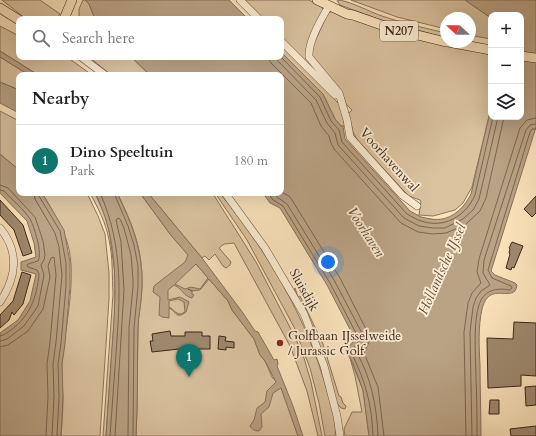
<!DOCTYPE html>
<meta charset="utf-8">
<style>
body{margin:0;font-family:Cardo,serif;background:#f6f6f6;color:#202124}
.controls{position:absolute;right:12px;top:12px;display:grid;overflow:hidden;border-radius:8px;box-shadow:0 4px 16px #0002}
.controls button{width:36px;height:36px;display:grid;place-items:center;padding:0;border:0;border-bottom:1px solid #e0e0e0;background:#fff;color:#202124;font:20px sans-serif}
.compass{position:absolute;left:440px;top:12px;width:36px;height:36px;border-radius:50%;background:#fff;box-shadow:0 4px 16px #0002;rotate:292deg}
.you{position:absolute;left:328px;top:262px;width:14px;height:14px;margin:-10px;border:3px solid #fff;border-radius:50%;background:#1a73e8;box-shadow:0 0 0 6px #1a73e833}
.badge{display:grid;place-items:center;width:26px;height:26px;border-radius:50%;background:#0f766e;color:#fff;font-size:13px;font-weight:700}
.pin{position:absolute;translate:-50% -33px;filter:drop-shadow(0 1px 2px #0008)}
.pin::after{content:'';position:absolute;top:21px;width:14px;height:12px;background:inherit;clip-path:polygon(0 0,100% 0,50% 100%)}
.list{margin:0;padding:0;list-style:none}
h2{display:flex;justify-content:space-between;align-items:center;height:52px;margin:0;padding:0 16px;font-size:17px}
h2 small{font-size:13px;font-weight:400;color:#757577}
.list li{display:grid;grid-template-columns:26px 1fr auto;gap:12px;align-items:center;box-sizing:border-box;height:72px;padding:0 16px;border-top:1px solid #e0e0e0}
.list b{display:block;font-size:15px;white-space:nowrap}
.list p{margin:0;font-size:13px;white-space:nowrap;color:#757577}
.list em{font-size:13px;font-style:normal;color:#757577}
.icon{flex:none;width:22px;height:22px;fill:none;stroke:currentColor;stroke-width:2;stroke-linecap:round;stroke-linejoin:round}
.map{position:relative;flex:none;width:536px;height:436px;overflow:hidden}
.search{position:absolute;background:#fff;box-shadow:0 4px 16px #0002;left:16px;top:16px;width:268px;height:44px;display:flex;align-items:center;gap:10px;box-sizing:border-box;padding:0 14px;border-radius:8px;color:#757577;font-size:15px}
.panel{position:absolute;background:#fff;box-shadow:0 4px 16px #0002;left:16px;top:72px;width:268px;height:124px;border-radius:8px}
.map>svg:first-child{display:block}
.green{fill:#dbc3a0;stroke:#8c755c}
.water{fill:#baa385;stroke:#88715a;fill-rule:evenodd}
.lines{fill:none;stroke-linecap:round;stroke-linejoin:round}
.shore{stroke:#7b654f;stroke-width:1}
.ferry{stroke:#624c39;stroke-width:1;stroke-dasharray:5 4;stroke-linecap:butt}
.building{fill:#9f896e;stroke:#3c2719}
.minor-casing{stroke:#6c5642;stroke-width:8}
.major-casing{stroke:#3c2719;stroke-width:10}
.minor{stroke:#fcedd3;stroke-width:7}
.major{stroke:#fbe3bc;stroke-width:9}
.poi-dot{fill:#8f2418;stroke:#fcedd3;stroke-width:1.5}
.labels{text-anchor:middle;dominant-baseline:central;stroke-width:3.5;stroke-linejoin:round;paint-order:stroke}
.shield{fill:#fcedd3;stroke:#766251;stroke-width:1}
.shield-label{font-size:12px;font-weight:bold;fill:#3c2719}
.street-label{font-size:13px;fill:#3c2719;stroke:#fcedd3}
.poi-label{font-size:13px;fill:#3c2719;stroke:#fcedd3;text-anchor:start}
.water-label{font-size:14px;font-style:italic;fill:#624c39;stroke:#fcedd3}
</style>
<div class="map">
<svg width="536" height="436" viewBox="0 0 536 436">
<rect width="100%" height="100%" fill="#fbe3bc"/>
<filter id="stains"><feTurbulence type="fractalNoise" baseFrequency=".005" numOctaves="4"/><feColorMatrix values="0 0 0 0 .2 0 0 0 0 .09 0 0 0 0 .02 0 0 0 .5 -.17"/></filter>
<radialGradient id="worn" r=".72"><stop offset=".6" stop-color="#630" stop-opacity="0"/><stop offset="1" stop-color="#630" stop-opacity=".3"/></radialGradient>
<!-- green -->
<path class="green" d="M 2,0 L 40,0 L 60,14 L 56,19 L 26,19 Z
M 83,0 L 86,0 L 89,4 L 95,19 L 79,19 L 79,9 Z
M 243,0 L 309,0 L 322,7 L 323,10 C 318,22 303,47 307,59 L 336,93 L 281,38 L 281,19 L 262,19 Z
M 337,0 C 348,0 370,12 382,16 C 403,23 424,28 446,33 L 446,38 L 381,20 L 340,5 Z
M 351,0 L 465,0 L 491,18 L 491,39 L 474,36 L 474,38 L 470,37 L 470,18 L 446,18 L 446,29 L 397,17 Z
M 333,11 L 491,55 L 491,108 L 472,187 L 463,203 L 455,210 L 433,216 L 419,215 L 421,202 L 420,200 L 409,196 L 404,191 L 358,141 L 353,132 L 348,112 L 349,113 L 352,110 L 346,104 L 343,95 L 312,57 L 312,48 L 328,13 Z
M 0,26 L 19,36 L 19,57 L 67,57 L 92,75 L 38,75 L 0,51 Z
M 281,45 L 341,106 L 345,126 L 341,126 L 335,119 L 323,94 L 281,52 Z
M 0,57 L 29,75 L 19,75 L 19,90 L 0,82 Z
M 89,57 L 131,57 L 150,75 L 111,75 Z
M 0,111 L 19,121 L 19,170 L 0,154 Z
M 42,193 L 87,193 L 98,216 L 105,234 L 109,273 L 109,299 L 100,436 L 61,436 C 62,423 63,410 63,396 C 62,385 61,374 62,363 C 65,328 77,278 68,245 C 62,226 52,209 42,193 Z
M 90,193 L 95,193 L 105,216 L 109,230 L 115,274 L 115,308 L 106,436 L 103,436 L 113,294 C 112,276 113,257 109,240 C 106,223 98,208 90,193 Z
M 117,193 L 140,193 L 170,234 L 228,301 L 232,310 L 254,339 L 260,355 L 265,361 L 272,377 L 281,387 L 298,436 L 136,436 C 138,400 137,365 138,329 C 138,315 142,301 142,286 C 143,251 133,224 117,193 Z
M 148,193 L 212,193 L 215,197 L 256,262 L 295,337 L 304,358 L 311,382 L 322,436 L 318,436 L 307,391 L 290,346 L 234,243 L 224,244 L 219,248 L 231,262 L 230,265 L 226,268 L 223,266 L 215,254 L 209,260 L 205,256 L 202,258 Z
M 215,193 L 219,193 L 223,197 C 269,254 308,321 327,391 C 331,406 337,421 335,436 L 325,436 L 319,403 L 310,368 L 294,327 L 247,240 Z
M 295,288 L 298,297 L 300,296 L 323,344 L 339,396 L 341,397 L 343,403 L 346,406 L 345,409 L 341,408 L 337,403 L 295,293 L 294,289 Z
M 350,358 L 363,390 L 369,436 L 345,436 L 344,429 L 352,412 L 362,412 L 355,376 Z"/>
<!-- water -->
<path class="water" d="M 85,0 L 229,0 L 248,19 L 95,19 L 89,4 Z
M 465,0 L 536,0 L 536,127 L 491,271 L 495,275 L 515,283 L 517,285 C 515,305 489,279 482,309 C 478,327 479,346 480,365 C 480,388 481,412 481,436 L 369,436 L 363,390 L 353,363 L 346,351 L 355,339 L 327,285 L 280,208 L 270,203 L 263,193 L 281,193 L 281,75 L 150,75 L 131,57 L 281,57 L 281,52 L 323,94 L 335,119 L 341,126 L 343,126 L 345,139 L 410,211 C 414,213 417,215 421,217 C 424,218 428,218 431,219 C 449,222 463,210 471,194 L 491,108 L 491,117 L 521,117 L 521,15 L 491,15 L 491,18 Z
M 0,51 L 38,75 L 29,75 L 0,57 Z
M 0,82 L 19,90 L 19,113 L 0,103 Z
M 0,154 L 19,170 L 19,193 L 42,193 L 64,230 L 70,262 L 70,286 L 65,344 L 62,364 L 63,397 L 61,436 L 0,436 L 0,333 L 18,320 L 30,301 L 36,274 L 21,270 L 21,262 L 36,257 L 34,243 L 27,221 L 0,193 Z
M 95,193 L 117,193 C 132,224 143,251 142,286 C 142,301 138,315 138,329 C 137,365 138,400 136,436 L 106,436 C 108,407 110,377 112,348 C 116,296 120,241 95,193 Z
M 140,193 L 148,193 L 202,258 L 243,313 L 255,331 L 258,332 L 274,360 L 277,359 L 278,364 L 277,366 L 293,406 L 303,436 L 298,436 L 281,388 L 273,393 L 269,407 L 261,414 L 262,427 L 259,431 C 254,431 252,429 250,426 L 254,420 L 257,408 L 265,402 L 267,391 L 276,382 L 265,361 L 260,355 L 254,339 L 232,310 L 228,301 L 209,279 L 200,290 L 192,291 L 192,294 L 194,295 L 192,298 C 183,296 183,289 174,285 L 168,290 L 168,300 L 180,297 L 189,302 L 186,312 C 176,320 176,311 169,308 L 169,318 L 162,317 L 159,315 L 160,297 L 153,292 L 154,286 L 185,262 L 188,255 L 170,234 ZM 196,264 L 208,278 L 200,289 L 191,287 L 185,289 L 175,284 ZM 178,299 L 184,302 L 185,312 L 181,314 C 175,314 174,309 169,307 L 169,301 Z"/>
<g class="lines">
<!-- shore -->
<path class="shore" d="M 267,57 L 271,63 L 311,103 L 321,126 L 329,136 L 331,143 L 334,149 L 401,223 L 418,232 L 433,234 L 446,233 L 465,225 L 480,211 L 486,198 L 504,117
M 274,57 L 316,100 L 327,123 L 335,133 L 338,145 L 404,218 L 419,226 L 433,228 L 445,228 L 463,219 L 473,210 L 479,199 L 498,117
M 281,57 L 320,97 L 331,121 L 339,130 L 342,142 L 407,214 C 411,216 417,220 421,221 C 444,229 466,216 475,195 L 493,117
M 0,185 L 8,188 L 35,217 L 43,241 L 45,255 L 44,260 L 41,265 L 44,275 L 38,306 L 24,326 L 7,339 L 0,341
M 0,190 L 4,191 C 11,199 25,210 30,219 C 34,226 43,254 38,261 L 28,264 L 27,265 L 28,267 L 37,270 L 39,274 C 37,297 30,316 11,330 C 7,333 4,335 0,336
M 281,192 L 289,196 L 292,200 L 340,278 L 368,333 L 369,342 L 364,353 L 378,387 L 384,436
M 34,193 L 35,199 L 55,233 L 59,247 L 62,275 L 56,342 L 53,364 L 54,397 L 52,436
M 39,193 L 39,196 L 60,231 L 66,263 L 66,286 L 61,343 L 58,364 L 59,397 L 57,436
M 100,193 C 124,246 120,298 116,354 C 114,381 112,409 110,436
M 114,193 L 128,226 L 134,245 L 138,266 L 138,287 L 134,328 L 133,436
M 268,193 L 273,200 L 283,206 L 330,283 L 358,337 L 358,342 L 351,352 C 365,380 372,404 373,436
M 275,193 L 277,197 L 287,204 L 334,280 L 363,335 L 363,342 L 357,353 C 371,378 377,407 378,436
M 0,347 L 8,345 L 28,331 L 43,309 L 50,277 L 48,266 L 51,258 L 54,257 L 56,275 L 50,342 L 47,364 L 48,397 L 46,436
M 115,436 L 124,290 L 121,242 L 116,220 L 118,218 L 120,219 L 124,228 L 131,255 L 133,279 L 133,287 L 129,328 L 128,436
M 466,436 L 464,332 L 468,303 L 472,293 L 481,283 L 477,272 L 479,259 L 520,128 L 527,120 L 536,118
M 472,436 L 470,332 L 473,307 L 476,298 L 481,291 L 490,285 L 483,273 L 484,260 L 526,130 L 530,125 L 536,124
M 477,436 C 477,417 477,399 476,380 C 476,360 472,318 481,300 C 487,289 498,288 510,290 L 512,288 L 511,286 L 492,278 L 488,270 L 530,132 L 532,129 L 536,129"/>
<!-- ferry -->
<path class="ferry" d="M 188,289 L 192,291"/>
</g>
<!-- building -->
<path class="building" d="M 536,196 L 536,213 L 532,217 L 524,209 Z
M 0,200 L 23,225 L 32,253 L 23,256 L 14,230 L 0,215 Z
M 512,242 L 523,246 L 514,268 L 512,267 L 511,270 L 506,268 L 510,254 L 509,253 L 510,249 L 509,248 Z
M 22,272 L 31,275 L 23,304 L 14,315 L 12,312 L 9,320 L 0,328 L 0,315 L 13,301 Z
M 514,322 L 536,323 L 536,376 L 521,375 L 521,386 L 488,388 L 487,338 L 513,339 Z
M 170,331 L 171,336 L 185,336 L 185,332 L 202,332 L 202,336 L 210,336 L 210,349 L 179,349 L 152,352 L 150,341 L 153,341 L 152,334 Z
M 219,336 L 226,337 L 225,341 L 234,342 L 234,348 L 226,347 L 226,350 L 218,349 Z
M 536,386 L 536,405 L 526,406 L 525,387 Z
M 490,400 L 499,400 L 499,414 L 489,414 Z
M 536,426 L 536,436 L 511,436 L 510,429 Z"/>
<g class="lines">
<!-- minor casing -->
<g class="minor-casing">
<path id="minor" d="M 240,0 L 259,19
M 329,6 C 321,19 308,42 309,57 L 339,93 L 347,120 L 350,137 L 402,195 L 417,206
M 281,41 L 335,95
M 81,57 L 105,75
M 225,193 L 265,248 L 304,314 L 324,366 L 337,416 L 340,436
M 0,228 C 20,252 16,278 0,302"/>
</g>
<!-- major casing -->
<g class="major-casing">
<path id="major" d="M 317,0 L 347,14 L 353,15 L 393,29 L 446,42
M 0,8 L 19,20
M 64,19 L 72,0
M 448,42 L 491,50
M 521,56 L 536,58"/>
</g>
<!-- minor -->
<use href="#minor" class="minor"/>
<!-- major -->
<use href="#major" class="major"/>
</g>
<!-- markers -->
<circle class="poi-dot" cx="280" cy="343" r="4"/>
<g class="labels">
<!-- shield labels -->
<rect class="shield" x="380" y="21" width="38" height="20" rx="3"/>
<g class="shield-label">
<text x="399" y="31">N207</text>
</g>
<!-- street labels -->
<g class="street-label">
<text transform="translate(389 160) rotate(48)">Voorhavenwal</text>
<text transform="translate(304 290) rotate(61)">Sluisdijk</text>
</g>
<!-- poi labels -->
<g class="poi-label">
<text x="288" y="336">Golfbaan IJsselweide<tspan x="288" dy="15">/ Jurassic Golf</tspan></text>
</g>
<!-- water labels -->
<g class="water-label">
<text transform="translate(366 232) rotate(57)">Voorhaven</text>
<text transform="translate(442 269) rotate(-66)">Hollandsche IJssel</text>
</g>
</g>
<rect width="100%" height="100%" filter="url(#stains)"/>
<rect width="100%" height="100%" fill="url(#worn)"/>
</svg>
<div class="controls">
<button>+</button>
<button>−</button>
<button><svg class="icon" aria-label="layers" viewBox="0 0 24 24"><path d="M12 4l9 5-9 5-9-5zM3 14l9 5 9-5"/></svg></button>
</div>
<svg class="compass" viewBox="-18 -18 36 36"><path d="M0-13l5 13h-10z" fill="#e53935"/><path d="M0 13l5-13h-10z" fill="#757577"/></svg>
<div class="you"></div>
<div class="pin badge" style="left:189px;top:377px">1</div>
<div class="search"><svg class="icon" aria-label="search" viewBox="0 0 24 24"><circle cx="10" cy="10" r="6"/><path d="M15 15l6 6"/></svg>Search here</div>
<section class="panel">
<h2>Nearby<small></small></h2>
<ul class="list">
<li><span class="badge">1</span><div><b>Dino Speeltuin</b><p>Park</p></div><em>180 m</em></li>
</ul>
</section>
</div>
